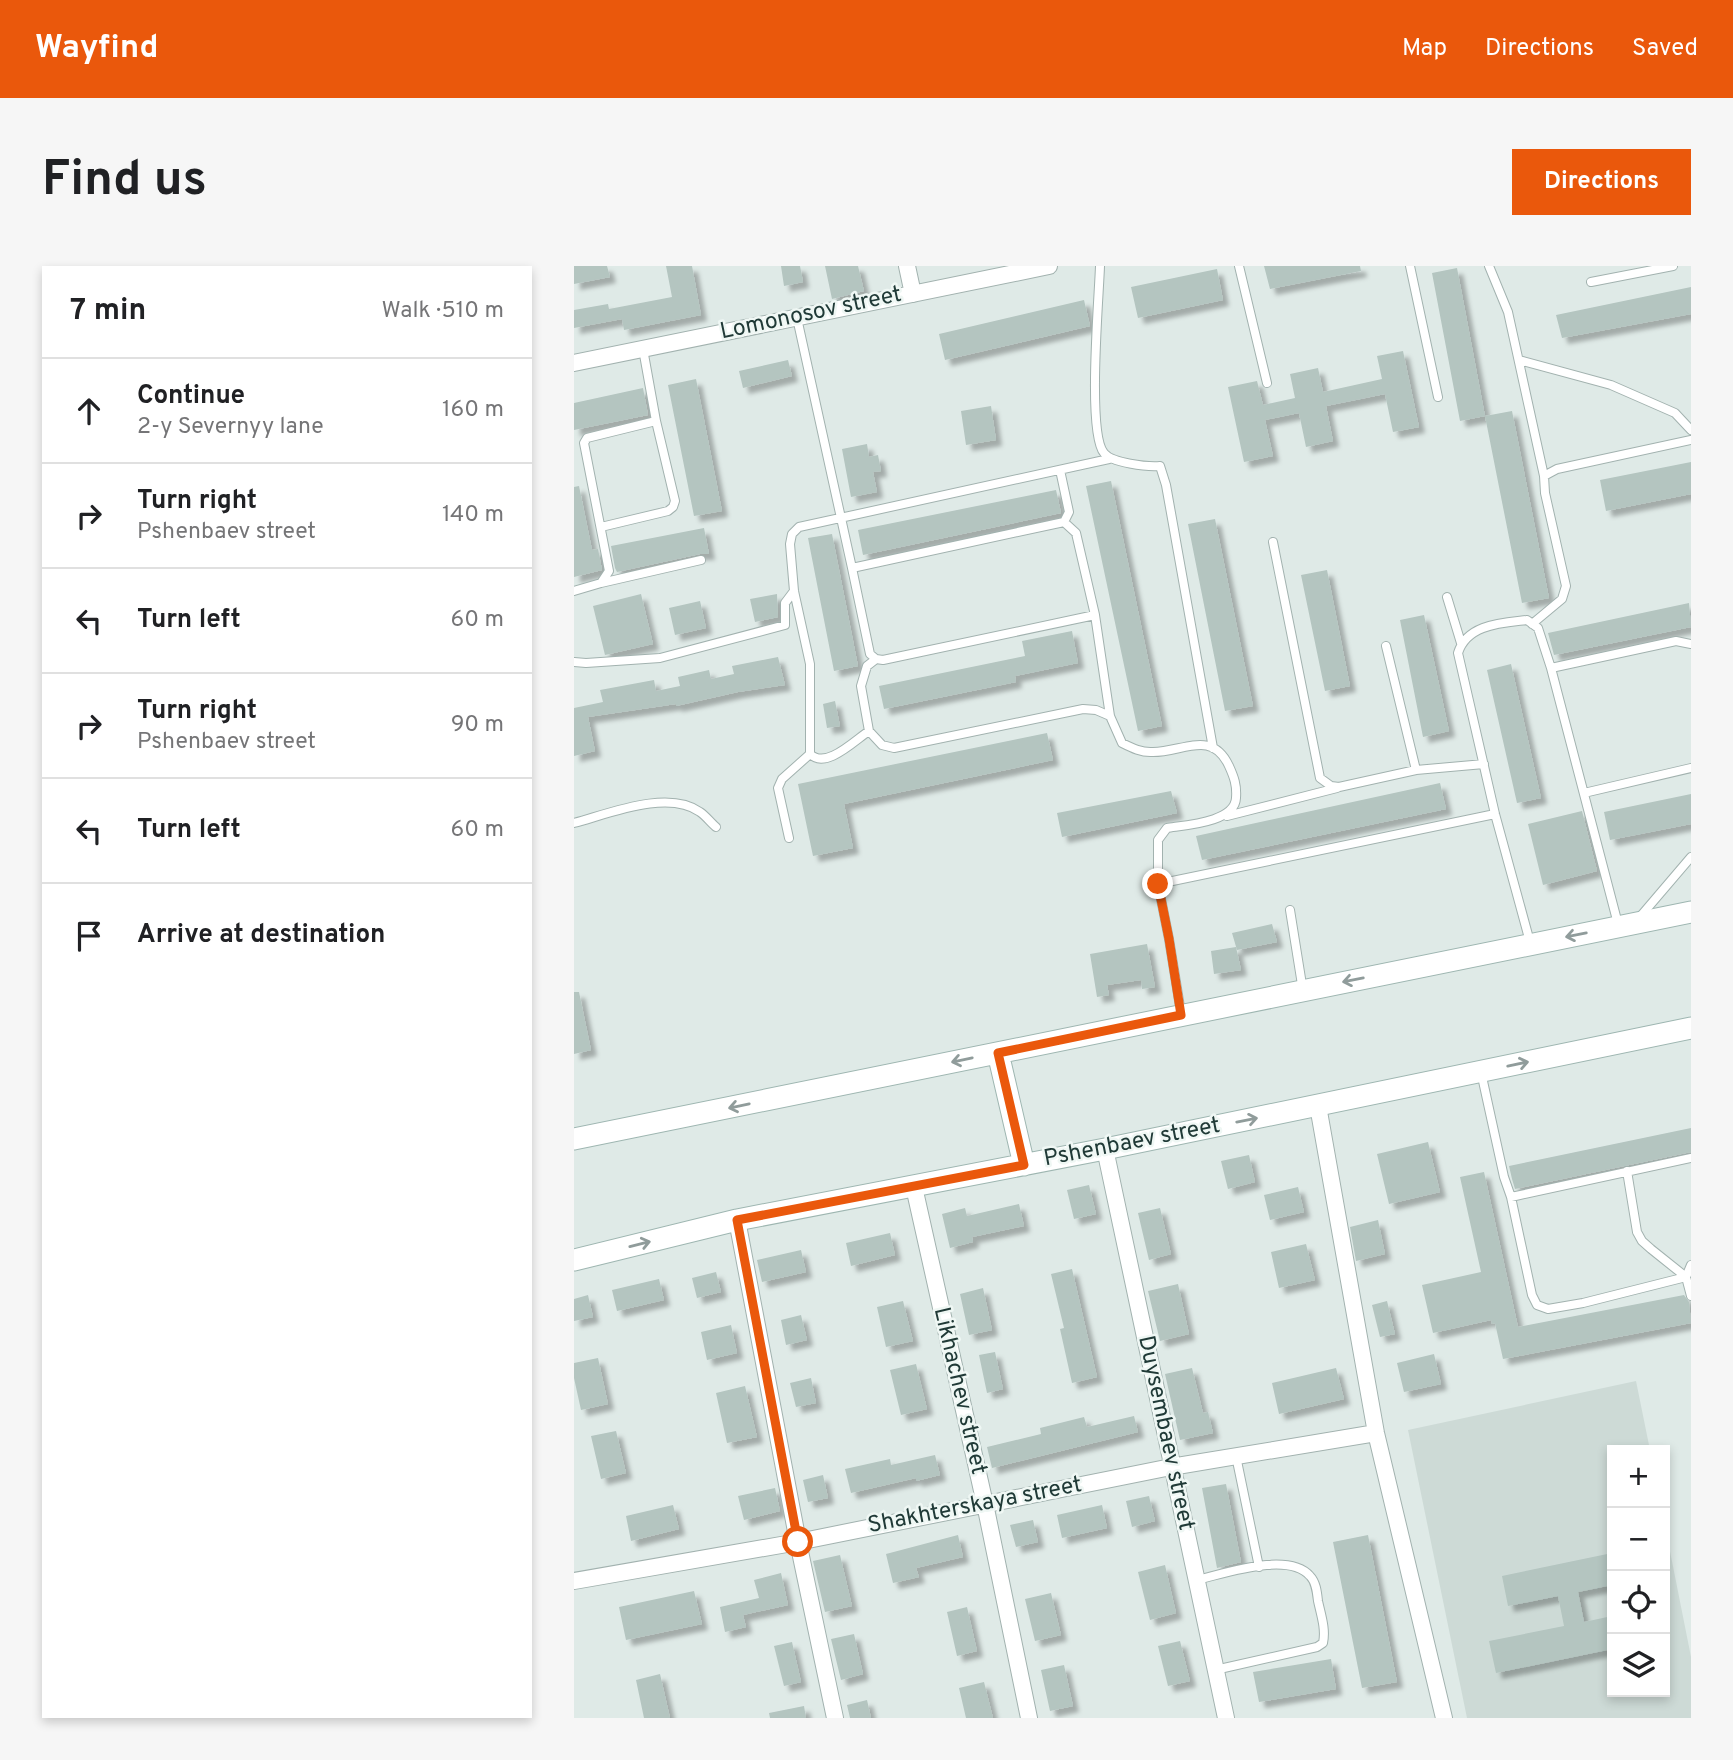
<!DOCTYPE html>
<meta charset="utf-8">
<style>
body{margin:0;font-family:Overpass,sans-serif;background:#f6f6f6;color:#202124}
.controls{position:absolute;right:21px;bottom:21px;display:grid;overflow:hidden;border-radius:0px;box-shadow:0 4px 10px #0003}
.controls button{width:63px;height:63px;display:grid;place-items:center;padding:0;border:0;border-bottom:2px solid #e0e0e0;background:#fff;color:#202124;font:35px sans-serif}
.stop{position:absolute;width:21px;height:21px;margin:-16px;border:5px solid #ea580c;border-radius:50%;background:#fff}
.stop.end{background:#ea580c;border-color:#fff;box-shadow:0 2px 7px #0008}
.list{margin:0;padding:0;list-style:none}
h2{display:flex;justify-content:space-between;align-items:center;height:91px;margin:0;padding:0 28px;font-size:30px}
h2 small{font-size:23px;font-weight:400;color:#757577}
.list li{display:grid;grid-template-columns:46px 1fr auto;gap:21px;align-items:center;box-sizing:border-box;height:105px;padding:0 28px;border-top:2px solid #e0e0e0}
.list b{display:block;font-size:26px;white-space:nowrap}
.list p{margin:0;font-size:23px;white-space:nowrap;color:#757577}
.list em{font-size:23px;font-style:normal;color:#757577}
.icon{flex:none;width:38px;height:38px;fill:none;stroke:currentColor;stroke-width:2;stroke-linecap:round;stroke-linejoin:round}
.map{position:relative;flex:none;width:1117px;height:1452px;overflow:hidden;border-radius:0px}
header{display:flex;align-items:center;gap:42px;box-sizing:border-box;height:98px;padding:0 35px;background:#ea580c;color:#fff}
header strong{font-size:33px}
nav{display:flex;gap:38px;margin-inline-start:auto;font-size:24px}
.intro{display:flex;align-items:center;justify-content:space-between;box-sizing:border-box;height:168px;padding:0 42px}
h1{margin:0;font-size:49px}
.button{padding:18px 32px;border-radius:0px;background:#ea580c;color:#fff;font-size:24px;font-weight:700}
main{display:flex;gap:42px;padding:0 42px}
aside{flex:1;background:#fff;border-radius:0px;box-shadow:0 4px 10px #0003}
.map>svg:first-child{display:block}
.built{fill:#cddad6}
.building{fill:#b4c5c0;filter:url(#shadow)}
.lines{fill:none;stroke-linecap:round;stroke-linejoin:round}
.service-casing{stroke:#a2b2af;stroke-width:10}
.minor-casing{stroke:#a2b2af;stroke-width:18}
.secondary-casing{stroke:#9eb6b1;stroke-width:23}
.service{stroke:#fff;stroke-width:8}
.minor{stroke:#fff;stroke-width:16}
.secondary{stroke:#fff;stroke-width:21}
.oneway{stroke:#909c9b}
.route{stroke:#ea580c;stroke-width:9}
.labels{text-anchor:middle;dominant-baseline:central;stroke-width:5;stroke-linejoin:round;paint-order:stroke}
.street-label{font-size:23px;fill:#203a37;stroke:#eff7f4}
</style>
<header>
<strong>Wayfind</strong>
<nav><a>Map</a><a>Directions</a><a>Saved</a></nav>
</header>
<div class="intro"><h1>Find us</h1><a class="button">Directions</a></div>
<main>
<aside>
<h2>7 min<small>Walk · 510 m</small></h2>
<ul class="list">
<li><svg class="icon" aria-label="ahead" viewBox="0 0 24 24"><path d="M12 20V5M6 11l6-6 6 6"/></svg><div><b>Continue</b><p>2-y Severnyy lane</p></div><em>160 m</em></li>
<li><svg class="icon" aria-label="right" viewBox="0 0 24 24"><path d="M7 20v-9h11M14 6l5 5-5 5"/></svg><div><b>Turn right</b><p>Pshenbaev street</p></div><em>140 m</em></li>
<li><svg class="icon" aria-label="left" viewBox="0 0 24 24"><path d="M17 20v-9H6M10 6l-5 5 5 5"/></svg><div><b>Turn left</b></div><em>60 m</em></li>
<li><svg class="icon" aria-label="right" viewBox="0 0 24 24"><path d="M7 20v-9h11M14 6l5 5-5 5"/></svg><div><b>Turn right</b><p>Pshenbaev street</p></div><em>90 m</em></li>
<li><svg class="icon" aria-label="left" viewBox="0 0 24 24"><path d="M17 20v-9H6M10 6l-5 5 5 5"/></svg><div><b>Turn left</b></div><em>60 m</em></li>
<li><svg class="icon" aria-label="arrive" viewBox="0 0 24 24"><path d="M6 21V4h12l-3 4 3 4H6"/></svg><div><b>Arrive at destination</b></div></li>
</ul>
</aside>
<div class="map">
<svg width="1117" height="1452" viewBox="0 0 1117 1452">
<defs>
<filter id="shadow"><feDropShadow dx="6" dy="6" stdDeviation="2" flood-color="#0004"/></filter>
</defs>
<rect width="100%" height="100%" fill="#dfeae7"/>
<!-- built -->
<path class="built" d="M 1062,1115 L 1076,1184 L 1038,1184 L 1038,1426 L 1091,1426 L 1091,1260 L 1117,1391 L 1117,1452 L 893,1452 L 834,1164 Z"/>
<!-- building -->
<path class="building" d="M 0,0 L 33,0 L 36,11 L 0,18 Z
M 92,0 L 118,0 L 127,49 L 50,64 L 48,53 L 0,62 L 0,44 L 34,38 L 35,43 L 98,31 Z
M 207,0 L 226,0 L 229,16 L 210,20 Z
M 251,0 L 284,0 L 290,25 L 258,33 Z
M 690,0 L 786,0 L 787,5 L 696,23 Z
M 883,2 L 911,150 L 886,155 L 858,7 Z
M 643,3 L 649,34 L 564,52 L 557,21 Z
M 1117,21 L 1117,48 L 988,72 L 982,49 Z
M 510,34 L 516,60 L 371,94 L 365,68 Z
M 829,85 L 845,161 L 819,166 L 811,128 L 752,140 L 759,175 L 732,181 L 725,147 L 691,154 L 699,190 L 670,196 L 654,121 L 683,115 L 689,139 L 721,132 L 716,108 L 744,102 L 749,126 L 808,113 L 803,90 Z
M 214,94 L 218,110 L 169,122 L 165,105 Z
M 122,113 L 148,245 L 120,250 L 94,119 Z
M 69,122 L 74,149 L 0,164 L 0,137 Z
M 417,140 L 422,174 L 392,179 L 387,145 Z
M 938,145 L 975,332 L 948,337 L 911,150 Z
M 293,178 L 295,191 L 304,189 L 307,205 L 299,206 L 303,226 L 277,231 L 268,183 Z
M 1117,196 L 1117,228 L 1032,245 L 1026,214 Z
M 537,215 L 588,460 L 564,465 L 512,220 Z
M 5,220 L 18,284 L 24,283 L 28,304 L 0,311 L 0,221 Z
M 482,224 L 487,247 L 289,289 L 284,264 Z
M 641,253 L 679,440 L 651,445 L 614,258 Z
M 130,262 L 135,288 L 126,288 L 43,306 L 41,302 L 37,280 Z
M 258,268 L 284,400 L 260,405 L 234,272 Z
M 753,304 L 776,420 L 751,425 L 727,309 Z
M 67,328 L 79,378 L 31,389 L 19,340 Z
M 203,328 L 204,351 L 181,356 L 176,333 Z
M 126,335 L 132,362 L 101,369 L 95,342 Z
M 1115,337 L 1117,361 L 980,389 L 974,367 Z
M 850,349 L 875,465 L 849,471 L 826,354 Z
M 498,365 L 504,397 L 441,410 L 442,416 L 310,443 L 305,420 L 451,390 L 448,375 Z
M 204,391 L 211,419 L 164,426 L 102,440 L 102,438 L 14,451 L 21,485 L 0,490 L 0,442 L 29,436 L 26,424 L 80,414 L 82,425 L 106,420 L 104,411 L 135,404 L 137,413 L 160,408 L 158,400 Z
M 937,398 L 967,532 L 943,537 L 913,404 Z
M 261,435 L 266,460 L 253,462 L 249,438 Z
M 473,467 L 479,494 L 270,538 L 279,582 L 239,590 L 224,518 Z
M 866,517 L 872,543 L 628,594 L 622,570 Z
M 597,525 L 603,547 L 488,571 L 483,547 Z
M 1117,528 L 1117,558 L 1036,574 L 1030,546 Z
M 1008,545 L 1023,605 L 969,619 L 954,558 Z
M 698,658 L 703,676 L 663,684 L 658,667 Z
M 573,678 L 581,721 L 568,723 L 567,714 L 533,719 L 535,729 L 523,731 L 516,688 Z
M 662,681 L 667,704 L 640,708 L 637,685 Z
M 0,726 L 5,726 L 17,784 L 0,788 Z
M 1117,862 L 1117,886 L 941,923 L 938,913 L 935,900 Z
M 854,876 L 866,926 L 815,938 L 803,888 Z
M 675,889 L 681,916 L 654,923 L 647,895 Z
M 910,906 L 944,1061 L 1110,1029 L 1115,1036 L 1117,1057 L 929,1093 L 921,1057 L 918,1058 L 917,1054 L 859,1067 L 848,1019 L 907,1006 L 886,911 Z
M 515,919 L 522,948 L 500,953 L 493,924 Z
M 724,921 L 730,946 L 696,954 L 690,929 Z
M 445,938 L 450,960 L 398,971 L 399,976 L 376,982 L 368,948 L 391,942 L 393,950 Z
M 586,942 L 597,988 L 575,994 L 564,947 Z
M 804,954 L 811,988 L 782,995 L 776,961 Z
M 316,967 L 321,989 L 277,1000 L 272,977 Z
M 732,978 L 741,1014 L 705,1022 L 697,986 Z
M 227,984 L 232,1006 L 188,1016 L 183,994 Z
M 498,1003 L 523,1111 L 498,1117 L 486,1063 L 490,1062 L 477,1008 Z
M 142,1006 L 147,1026 L 123,1032 L 118,1012 Z
M 85,1013 L 90,1034 L 43,1045 L 38,1024 Z
M 604,1018 L 615,1068 L 586,1075 L 574,1025 Z
M 409,1022 L 418,1064 L 395,1069 L 386,1028 Z
M 14,1029 L 19,1051 L 0,1055 L 0,1033 Z
M 329,1035 L 339,1075 L 312,1081 L 303,1041 Z
M 813,1035 L 821,1068 L 806,1071 L 798,1039 Z
M 227,1049 L 233,1074 L 212,1079 L 207,1054 Z
M 157,1059 L 163,1087 L 133,1094 L 127,1066 Z
M 421,1086 L 429,1123 L 413,1127 L 405,1089 Z
M 860,1088 L 867,1118 L 830,1126 L 823,1097 Z
M 24,1092 L 34,1138 L 7,1144 L 0,1112 L 0,1097 Z
M 342,1098 L 353,1143 L 327,1149 L 316,1104 Z
M 618,1102 L 629,1147 L 634,1146 L 639,1167 L 606,1174 L 591,1108 Z
M 762,1102 L 770,1133 L 705,1148 L 698,1117 Z
M 237,1112 L 242,1137 L 222,1141 L 216,1117 Z
M 171,1120 L 183,1171 L 153,1177 L 142,1127 Z
M 560,1150 L 564,1166 L 418,1202 L 413,1181 L 467,1168 L 466,1162 L 510,1151 L 513,1161 Z
M 42,1165 L 52,1207 L 27,1213 L 17,1170 Z
M 361,1189 L 366,1209 L 342,1215 L 342,1212 L 277,1227 L 271,1203 L 316,1193 L 317,1199 Z
M 249,1209 L 254,1232 L 234,1236 L 229,1214 Z
M 652,1218 L 667,1296 L 643,1302 L 628,1222 Z
M 201,1222 L 206,1245 L 170,1254 L 164,1230 Z
M 575,1230 L 581,1255 L 558,1261 L 552,1235 Z
M 99,1239 L 105,1263 L 57,1275 L 52,1250 Z
M 528,1239 L 533,1262 L 488,1272 L 483,1249 Z
M 459,1254 L 464,1276 L 442,1281 L 436,1259 Z
M 384,1269 L 389,1291 L 342,1302 L 345,1311 L 319,1317 L 312,1288 Z
M 794,1269 L 823,1416 L 788,1422 L 759,1276 Z
M 1038,1287 L 1038,1319 L 1004,1326 L 1010,1356 L 1038,1350 L 1038,1383 L 922,1407 L 915,1375 L 990,1360 L 984,1330 L 934,1340 L 928,1310 Z
M 266,1289 L 278,1340 L 251,1346 L 239,1295 Z
M 591,1299 L 602,1347 L 576,1354 L 564,1306 Z
M 207,1307 L 214,1339 L 169,1349 L 172,1361 L 151,1366 L 146,1341 L 185,1332 L 180,1314 Z
M 120,1325 L 128,1358 L 52,1374 L 45,1341 Z
M 477,1327 L 487,1369 L 461,1375 L 451,1333 Z
M 393,1341 L 403,1385 L 383,1390 L 373,1346 Z
M 280,1368 L 289,1408 L 267,1414 L 257,1373 Z
M 606,1375 L 616,1415 L 594,1420 L 584,1380 Z
M 218,1376 L 227,1416 L 210,1420 L 200,1380 Z
M 757,1393 L 762,1423 L 685,1436 L 679,1406 Z
M 490,1399 L 499,1440 L 476,1445 L 467,1404 Z
M 86,1408 L 96,1452 L 70,1452 L 62,1414 Z
M 410,1416 L 419,1452 L 392,1452 L 385,1422 Z
M 293,1434 L 297,1452 L 276,1452 L 273,1439 Z
M 230,1440 L 232,1452 L 196,1452 L 195,1447 Z"/>
<g class="lines">
<!-- service casing -->
<g class="service-casing">
<path id="service" d="M 526,0 C 525,32 513,167 530,187 C 538,197 573,201 586,200 L 592,219 L 639,482
M 665,0 L 693,117
M 836,0 L 864,131
M 915,0 L 934,46 L 970,210
M 1017,16 L 1099,0
M 223,52 L 278,302 L 490,256 L 502,267 L 521,349 L 536,450 L 548,477 C 558,482 568,487 579,486 C 609,486 638,463 655,500 C 660,511 663,519 662,532 C 661,556 612,559 593,562 L 584,574 L 584,618 L 595,673 L 607,747
M 945,94 L 1037,119 L 1101,147 L 1117,164
M 486,204 L 495,246 L 490,256
M 27,261 L 94,245 L 99,241 L 101,235 L 82,155
M 699,276 L 746,512 L 757,520 L 765,521 L 842,504 L 910,498
M 278,302 L 296,388 L 302,393 L 309,394 L 521,349
M 27,317 L 127,294
M 0,325 L 27,317 L 35,305 L 10,177 L 13,172 L 82,155 L 69,83
M 873,331 L 887,377
M 958,358 L 988,333 L 992,320 L 971,227 L 970,210 L 983,203 L 1117,174
M 812,380 L 842,504
M 302,393 L 293,400 L 287,420 L 295,465 L 308,479 L 320,482 L 509,443 L 522,444 L 536,450
M 0,396 L 12,397 L 86,392 L 211,359 L 211,337 L 220,325
M 977,402 L 1102,375 L 1117,378
M 295,465 C 281,474 252,504 236,488 L 236,398 L 220,325 L 216,278 L 218,268 L 225,261 L 535,193
M 1010,527 L 1117,502
M 653,550 L 763,522
M 0,557 C 34,548 94,523 126,546 C 132,550 137,557 142,561
M 215,572 L 204,522 L 208,513 L 236,488
M 584,618 L 921,548
M 716,644 L 729,725
M 1065,652 L 1117,591
M 956,676 L 921,548 L 884,387 C 893,358 928,357 953,354 L 964,362 L 977,402 L 1044,658
M 907,806 L 930,911 L 937,931 L 1117,892
M 1053,905 L 1063,966 L 1068,975 L 1077,983 L 1112,1011 L 1117,1030
M 937,931 L 958,1029 L 963,1039 L 974,1043 L 1009,1037 L 1112,1011 L 1117,999
M 662,1190 L 685,1301
M 622,1314 C 650,1308 714,1285 736,1310 C 742,1316 743,1326 744,1335 C 747,1349 752,1363 749,1377 L 743,1381 L 641,1404"/>
</g>
<!-- minor casing -->
<g class="minor-casing">
<path id="minor" d="M 333,0 L 339,28
M 0,97 L 475,0
M 744,840 L 802,1167 L 870,1452
M 531,883 L 652,1452
M 340,921 L 411,1238 L 455,1452
M 163,954 L 224,1276 L 261,1452
M 0,1315 L 224,1276 L 597,1201 L 802,1167"/>
</g>
<!-- secondary casing -->
<g class="secondary-casing">
<path id="secondary" d="M 424,787 L 450,899
M 0,873 L 1117,646
M 0,994 L 163,954 L 531,883 L 1117,762"/>
</g>
<!-- service -->
<use href="#service" class="service"/>
<!-- minor -->
<use href="#minor" class="minor"/>
<!-- secondary -->
<use href="#secondary" class="secondary"/>
</g>
<!-- one-way arrows -->
<defs><path id="oneway-shaft" d="M-6 0H5M1.5-3L5.5 0L1.5 3" fill="none" stroke-width="1.6" stroke-linecap="round" stroke-linejoin="round" transform="scale(1.75)"/></defs>
<g class="oneway">
<use href="#oneway-shaft" transform="translate(1002 669) rotate(169)"/>
<use href="#oneway-shaft" transform="translate(779 714) rotate(169)"/>
<use href="#oneway-shaft" transform="translate(388 794) rotate(168)"/>
<use href="#oneway-shaft" transform="translate(944 798) rotate(-12)"/>
<use href="#oneway-shaft" transform="translate(165 840) rotate(168)"/>
<use href="#oneway-shaft" transform="translate(673 854) rotate(-11)"/>
<use href="#oneway-shaft" transform="translate(66 978) rotate(-14)"/>
</g>
<g class="lines">
<!-- route -->
<path class="route" d="M 224,1276 L 163,954 L 450,899 L 424,787 L 607,749 L 595,673 L 584,618"/>
</g>
<g class="labels">
<!-- street labels -->
<g class="street-label">
<text transform="translate(237 48) rotate(-12)">Lomonosov street</text>
<text transform="translate(558 877) rotate(-11)">Pshenbaev street</text>
<text transform="translate(385 1125) rotate(77)">Likhachev street</text>
<text transform="translate(591 1167) rotate(78)">Duysembaev street</text>
<text transform="translate(401 1240) rotate(-11)">Shakhterskaya street</text>
</g>
</g>
</svg>
<div class="controls">
<button>+</button>
<button>−</button>
<button><svg class="icon" aria-label="locate" viewBox="0 0 24 24"><circle cx="12" cy="12" r="6"/><path d="M12 2v4M12 18v4M2 12h4M18 12h4"/></svg></button>
<button><svg class="icon" aria-label="layers" viewBox="0 0 24 24"><path d="M12 4l9 5-9 5-9-5zM3 14l9 5 9-5"/></svg></button>
</div>
<div class="stop" style="left:224px;top:1276px"></div>
<div class="stop end" style="left:584px;top:618px"></div>
</div>
</main>
